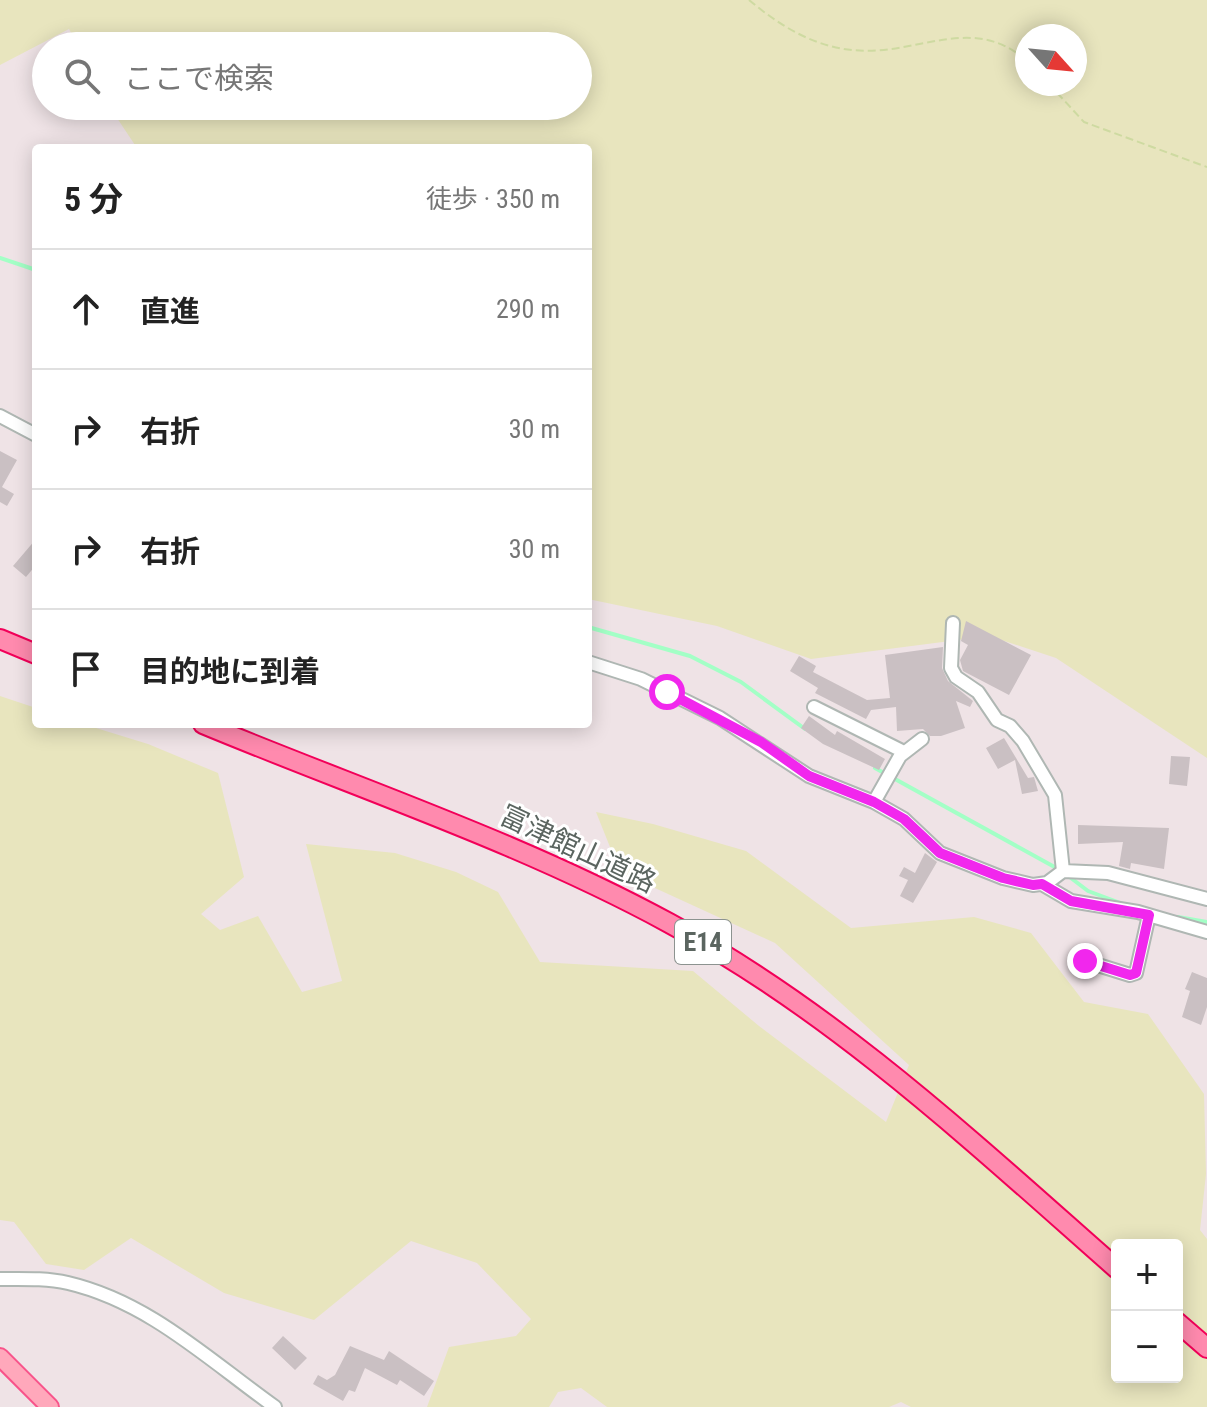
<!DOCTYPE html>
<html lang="ja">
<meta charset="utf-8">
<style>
body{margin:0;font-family:"Roboto Condensed","Noto Sans JP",sans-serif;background:#f2f2f2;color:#222}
.controls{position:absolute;right:24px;bottom:24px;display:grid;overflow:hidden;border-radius:8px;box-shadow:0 4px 20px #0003}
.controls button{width:72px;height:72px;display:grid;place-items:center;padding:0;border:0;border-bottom:2px solid #e0e0e0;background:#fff;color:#222;font:40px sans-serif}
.compass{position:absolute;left:1015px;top:24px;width:72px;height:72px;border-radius:50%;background:#fff;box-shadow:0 4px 20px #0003;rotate:117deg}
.stop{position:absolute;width:24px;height:24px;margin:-18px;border:6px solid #f127ed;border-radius:50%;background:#fff}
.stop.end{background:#f127ed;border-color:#fff;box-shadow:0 2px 8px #0008}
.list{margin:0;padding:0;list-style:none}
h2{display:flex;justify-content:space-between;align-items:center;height:104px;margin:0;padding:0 32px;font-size:34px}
h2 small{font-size:26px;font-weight:400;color:#767676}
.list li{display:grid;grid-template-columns:52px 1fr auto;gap:24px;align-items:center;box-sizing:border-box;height:120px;padding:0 32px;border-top:2px solid #e0e0e0}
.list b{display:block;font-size:30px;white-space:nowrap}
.list em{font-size:26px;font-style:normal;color:#767676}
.icon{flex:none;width:44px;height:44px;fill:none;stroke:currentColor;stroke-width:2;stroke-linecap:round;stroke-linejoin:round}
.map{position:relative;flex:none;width:1207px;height:1407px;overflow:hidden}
.search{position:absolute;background:#fff;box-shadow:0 4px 20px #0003;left:32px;top:32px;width:560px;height:88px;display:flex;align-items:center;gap:20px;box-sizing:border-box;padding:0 28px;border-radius:44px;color:#767676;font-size:30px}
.panel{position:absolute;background:#fff;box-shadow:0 4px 20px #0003;left:32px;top:144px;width:560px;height:584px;border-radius:8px}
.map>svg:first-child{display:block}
.green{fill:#e8e5be;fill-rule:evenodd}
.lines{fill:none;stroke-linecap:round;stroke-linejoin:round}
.stream{stroke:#a3ffc6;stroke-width:4}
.building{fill:#cac0c3}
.minor-casing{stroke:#afb7b3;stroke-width:16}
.major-casing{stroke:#f8538a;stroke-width:20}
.highway-casing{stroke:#f20059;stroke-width:22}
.path{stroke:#cedaa1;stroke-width:2;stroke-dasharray:8 4;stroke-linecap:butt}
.minor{stroke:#fff;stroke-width:12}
.major{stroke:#ffa8bb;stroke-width:16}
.highway{stroke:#ff8aae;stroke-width:18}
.route{stroke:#f127ed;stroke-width:10}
.labels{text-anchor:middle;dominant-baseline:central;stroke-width:6;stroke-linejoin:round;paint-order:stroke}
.shield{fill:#fff;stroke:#8c9390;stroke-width:2}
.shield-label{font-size:26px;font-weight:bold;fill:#5b6560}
.street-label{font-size:28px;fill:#5b6560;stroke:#fff}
</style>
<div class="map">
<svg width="1207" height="1407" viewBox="0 0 1207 1407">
<rect width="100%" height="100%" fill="#efe3e6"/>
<!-- green -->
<path class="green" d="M 0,0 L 1207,0 L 1207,758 L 1056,658 L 989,636 L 811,659 L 717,626 L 588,599 L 588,148 L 137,148 L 109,106 L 578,106 L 578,46 L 78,46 L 69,29 L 0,65 ZM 1027,36 L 1075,36 L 1075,84 L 1027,84 Z
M 0,696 L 36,708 L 36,724 L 83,724 L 148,744 L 218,773 L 244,877 L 201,914 L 220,930 L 258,916 L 302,992 L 342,981 L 306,844 L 395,853 L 456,872 L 498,892 L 540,962 L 693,971 L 759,1026 L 886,1122 L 909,1065 L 775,943 L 620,872 L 596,812 L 653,824 L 746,851 L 851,928 L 974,917 L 1031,933 L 1084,1002 L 1148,1014 L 1204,1094 L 1206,1174 L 1200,1230 L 1207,1239 L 1207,1407 L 911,1407 L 901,1402 L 889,1407 L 607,1407 L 581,1388 L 558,1392 L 549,1407 L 427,1407 L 449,1347 L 516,1336 L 531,1319 L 477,1263 L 411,1241 L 314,1320 L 224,1293 L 131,1238 L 84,1270 L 46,1264 L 14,1222 L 0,1220 ZM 1117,1245 L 1177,1245 L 1177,1377 L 1117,1377 Z"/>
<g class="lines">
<!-- stream -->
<path class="stream" d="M 0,258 L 36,270
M 588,627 L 690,656 L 741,682 L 805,729
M 875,768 L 1060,870
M 1067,875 L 1088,891 L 1123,904
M 1178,917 L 1207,922"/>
</g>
<!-- building -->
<path class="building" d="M 0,451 L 17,460 L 2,487 L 14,494 L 7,506 L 0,502 Z
M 36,539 L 36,565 L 26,577 L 13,566 Z
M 966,621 L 1031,655 L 1009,695 L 963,671 L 960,660 L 968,645 L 961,641 Z
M 943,647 L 942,668 L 948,681 L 973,701 L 970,707 L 956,701 L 965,728 L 941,736 L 930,736 L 923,729 L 897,731 L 896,707 L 871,710 L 866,719 L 815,693 L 818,688 L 790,671 L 799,656 L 816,666 L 813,672 L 867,700 L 890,698 L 885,655 Z
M 809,716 L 835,735 L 837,731 L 885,759 L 879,770 L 823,744 L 801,728 Z
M 1004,738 L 1028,778 L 1034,777 L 1038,791 L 1022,794 L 1015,760 L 998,769 L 986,748 Z
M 1171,756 L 1190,757 L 1187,786 L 1169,784 Z
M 1078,825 L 1169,828 L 1164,869 L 1131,863 L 1130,869 L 1119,866 L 1123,842 L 1078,844 Z
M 925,853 L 937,862 L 913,903 L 900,896 L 908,880 L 899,876 L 904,867 L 915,873 Z
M 1192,972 L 1207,978 L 1207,1007 L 1201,1025 L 1182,1017 L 1190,991 L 1185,989 Z
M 283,1336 L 307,1358 L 295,1370 L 272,1348 Z
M 350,1346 L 384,1360 L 389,1351 L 434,1381 L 424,1396 L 400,1380 L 397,1385 L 365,1368 L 355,1392 L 349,1390 L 343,1401 L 313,1384 L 318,1375 L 327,1380 L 335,1375 Z"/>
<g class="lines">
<!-- minor casing -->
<g class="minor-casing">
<path id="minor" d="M 0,416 L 36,435
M 953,623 L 951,668 L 956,677 L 978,692 L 997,720 L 1010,726 L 1023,741 L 1055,795 L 1063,871
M 588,662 L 641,679 L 720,718 L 809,776 L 874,802 L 904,819 L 940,853 L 1003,878 L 1033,885 L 1047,883 L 1063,871 L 1108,873 L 1207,899
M 814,707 L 904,752
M 874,802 L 900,756 L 922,739
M 1042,884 L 1071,901 L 1138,912 L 1207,932
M 1085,961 L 1130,975 L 1136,973 L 1149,915
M 0,1279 C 23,1279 46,1278 68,1283 C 149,1302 209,1360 275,1407"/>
</g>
<!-- major casing -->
<g class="major-casing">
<path id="major" d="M 0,1357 L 50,1407"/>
</g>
<!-- highway casing -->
<g class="highway-casing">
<path id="highway" d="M 0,639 L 36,654
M 203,724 C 359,789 520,842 669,923 C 836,1013 976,1145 1117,1269
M 1177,1322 L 1207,1348"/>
</g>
<!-- path -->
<path class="path" d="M 749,0 C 779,25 812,46 852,50 C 917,57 972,12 1027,61
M 1049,84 L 1084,122 L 1207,167"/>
<!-- minor -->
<use href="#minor" class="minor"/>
<!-- major -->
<use href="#major" class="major"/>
<!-- highway -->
<use href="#highway" class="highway"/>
</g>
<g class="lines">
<!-- route -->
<path class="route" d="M 667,692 L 761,742 L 809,776 L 874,802 L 904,819 L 940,853 L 1003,878 L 1033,885 L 1042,884 L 1071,901 L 1149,915 L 1136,973 L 1130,975 L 1085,961"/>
</g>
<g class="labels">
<!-- shield labels -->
<rect class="shield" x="675" y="920" width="56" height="44" rx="6"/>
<g class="shield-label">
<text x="703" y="942">E14</text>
</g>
<!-- street labels -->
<g class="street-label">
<text transform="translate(578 849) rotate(25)">富津館山道路</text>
</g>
</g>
</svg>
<div class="controls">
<button>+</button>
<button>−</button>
</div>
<svg class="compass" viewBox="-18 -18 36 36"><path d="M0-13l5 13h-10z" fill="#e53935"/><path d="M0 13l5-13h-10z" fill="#767676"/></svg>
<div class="stop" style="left:667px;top:692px"></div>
<div class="stop end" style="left:1085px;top:961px"></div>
<div class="search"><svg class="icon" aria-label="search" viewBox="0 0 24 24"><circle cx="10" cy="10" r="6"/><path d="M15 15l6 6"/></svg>ここで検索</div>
<section class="panel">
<h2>5 分<small>徒歩 · 350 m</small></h2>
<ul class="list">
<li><svg class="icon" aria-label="ahead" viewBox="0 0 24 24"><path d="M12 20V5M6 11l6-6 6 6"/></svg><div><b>直進</b></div><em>290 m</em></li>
<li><svg class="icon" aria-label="right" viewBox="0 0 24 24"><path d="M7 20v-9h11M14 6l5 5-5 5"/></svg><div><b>右折</b></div><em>30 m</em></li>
<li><svg class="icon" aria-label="right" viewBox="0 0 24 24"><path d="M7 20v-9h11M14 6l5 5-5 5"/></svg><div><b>右折</b></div><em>30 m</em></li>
<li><svg class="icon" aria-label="arrive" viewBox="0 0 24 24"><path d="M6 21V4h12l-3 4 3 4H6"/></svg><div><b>目的地に到着</b></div></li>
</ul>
</section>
</div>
